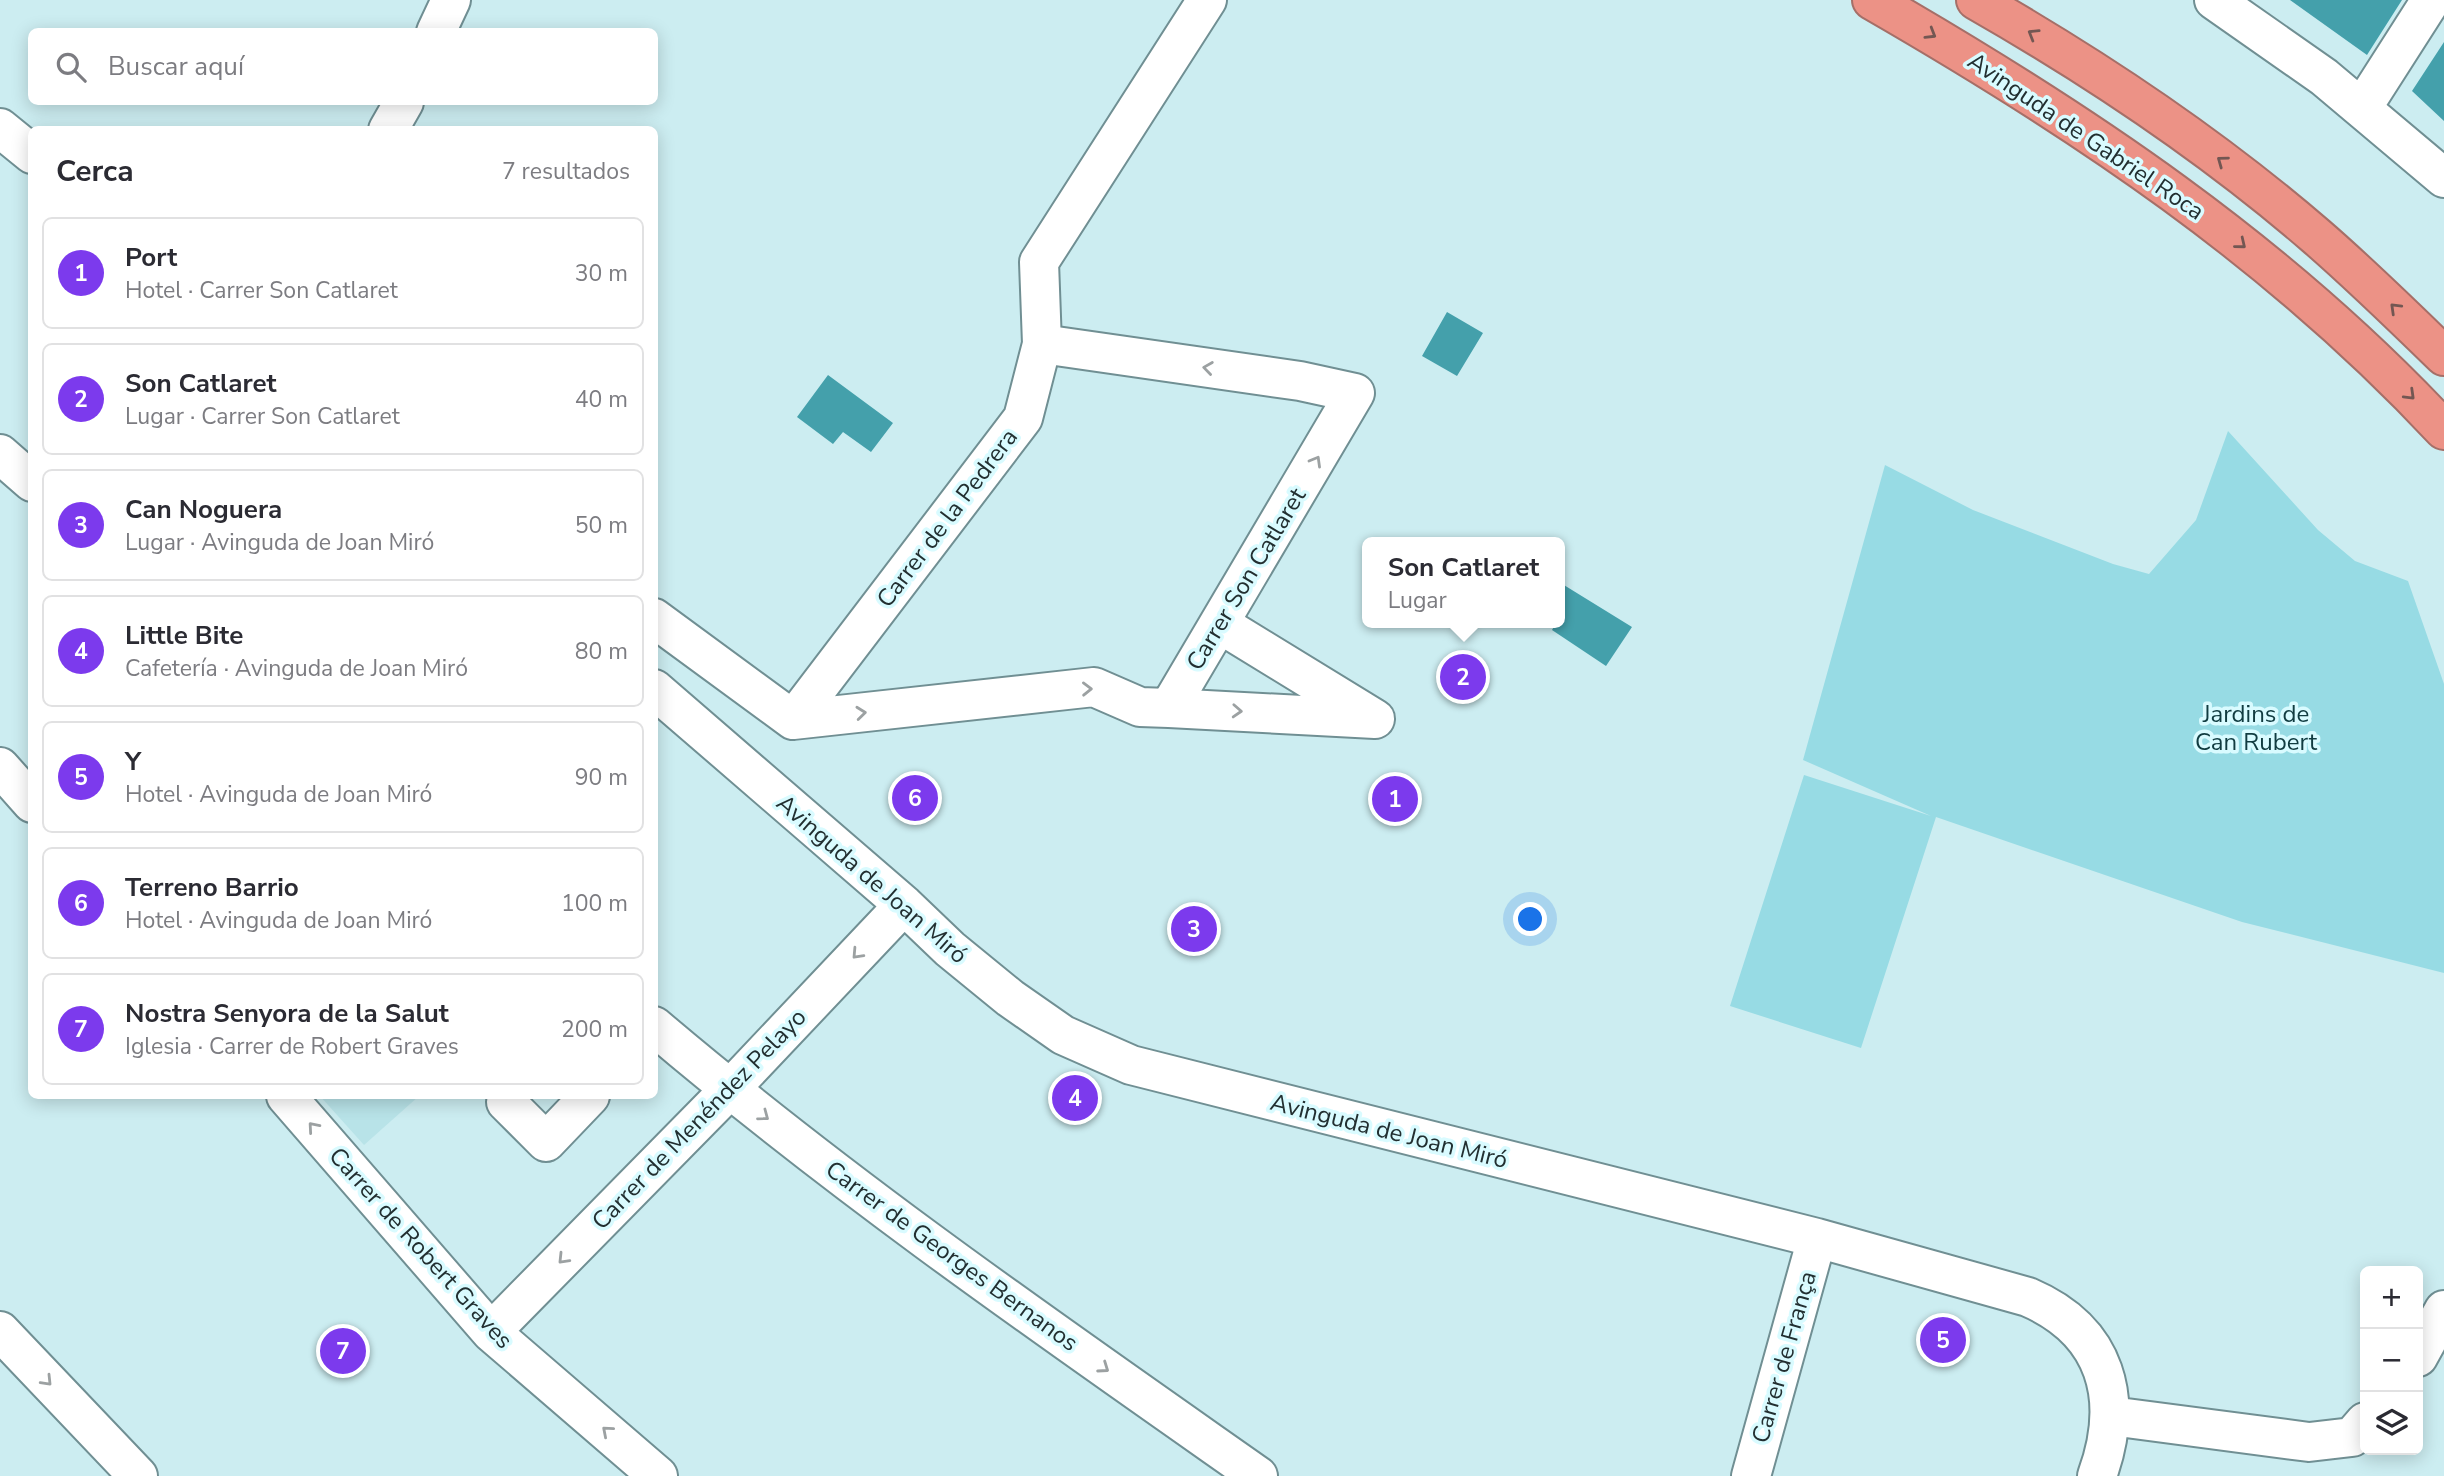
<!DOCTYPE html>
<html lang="es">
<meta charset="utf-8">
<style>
body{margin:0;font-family:"Nunito Sans",sans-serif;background:#f7f7f7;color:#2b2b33}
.controls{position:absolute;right:21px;bottom:21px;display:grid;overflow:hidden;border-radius:10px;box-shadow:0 4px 18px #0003}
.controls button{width:63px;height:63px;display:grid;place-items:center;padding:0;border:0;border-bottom:2px solid #e1e1e2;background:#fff;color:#2b2b33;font:35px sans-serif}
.you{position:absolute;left:1531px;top:920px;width:24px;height:24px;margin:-18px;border:5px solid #fff;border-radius:50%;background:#1a73e8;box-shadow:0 0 0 10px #1a73e833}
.badge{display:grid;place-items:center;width:46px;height:46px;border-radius:50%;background:#7c3aed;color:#fff;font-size:23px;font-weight:700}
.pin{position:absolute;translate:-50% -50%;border:4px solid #fff;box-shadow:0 2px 7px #0006}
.popup{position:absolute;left:1362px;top:537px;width:203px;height:91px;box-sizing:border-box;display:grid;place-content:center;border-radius:10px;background:#fff;filter:drop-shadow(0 2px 5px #0005);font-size:23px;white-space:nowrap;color:#7c7c81}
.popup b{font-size:26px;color:#2b2b33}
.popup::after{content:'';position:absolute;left:50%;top:100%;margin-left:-14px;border:14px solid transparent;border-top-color:#fff}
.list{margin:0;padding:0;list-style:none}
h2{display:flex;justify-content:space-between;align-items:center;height:91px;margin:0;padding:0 28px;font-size:30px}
h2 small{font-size:23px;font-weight:400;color:#7c7c81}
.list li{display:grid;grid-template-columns:46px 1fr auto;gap:21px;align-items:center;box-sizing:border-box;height:112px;margin:0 14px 14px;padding:0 14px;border:2px solid #e1e1e2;border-radius:10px}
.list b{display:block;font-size:26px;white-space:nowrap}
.list p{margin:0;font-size:23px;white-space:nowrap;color:#7c7c81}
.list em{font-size:23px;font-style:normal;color:#7c7c81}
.icon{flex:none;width:38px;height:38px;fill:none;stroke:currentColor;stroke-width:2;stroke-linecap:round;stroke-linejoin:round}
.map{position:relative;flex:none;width:2444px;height:1476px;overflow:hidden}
.search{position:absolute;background:#fff;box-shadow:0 4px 18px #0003;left:28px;top:28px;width:630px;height:77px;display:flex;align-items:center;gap:18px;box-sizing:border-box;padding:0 24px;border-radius:10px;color:#7c7c81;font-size:26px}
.panel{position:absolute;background:#fff;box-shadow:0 4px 18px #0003;left:28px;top:126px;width:630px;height:973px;border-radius:10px}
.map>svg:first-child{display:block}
.built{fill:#b8e3e8}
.green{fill:#97dbe4}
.water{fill:#44a0ab}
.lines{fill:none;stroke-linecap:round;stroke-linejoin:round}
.minor-casing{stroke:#708f93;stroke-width:42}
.highway-casing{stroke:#a56f68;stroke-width:42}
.minor{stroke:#fff;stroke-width:38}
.highway{stroke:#ec9286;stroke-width:38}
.oneway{stroke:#735753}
.oneway2{stroke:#9ca1a2}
.labels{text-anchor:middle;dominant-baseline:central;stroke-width:7;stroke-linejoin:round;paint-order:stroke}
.street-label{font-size:24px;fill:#222f31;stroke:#d9fbff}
.park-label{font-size:24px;fill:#113c41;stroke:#d9fbff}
</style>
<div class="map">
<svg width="2444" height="1476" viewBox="0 0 2444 1476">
<rect width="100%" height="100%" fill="#ccedf1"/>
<!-- built -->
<path class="built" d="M 320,1096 L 419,1096 L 364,1145 Z"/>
<!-- green -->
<path class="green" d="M 2228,431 L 2318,530 L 2355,561 L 2408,581 L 2444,684 L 2444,973 L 2242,922 L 1936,817 L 1861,1048 L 1730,1006 L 1804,775 L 1931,816 L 1803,760 L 1885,465 L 1973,510 L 2113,564 L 2149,574 L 2196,520 Z"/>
<!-- water -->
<path class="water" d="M 2290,0 L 2402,0 L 2367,55 Z
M 2444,42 L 2444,121 L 2412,91 Z
M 1447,312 L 1483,333 L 1457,376 L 1422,356 Z
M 828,375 L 893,423 L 871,452 L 843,432 L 833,444 L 797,417 Z
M 1559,582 L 1632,627 L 1606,666 L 1552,630 L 1556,623 L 1559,623 Z"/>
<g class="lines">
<!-- minor casing -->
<g class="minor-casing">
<path id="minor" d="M 2214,0 L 2324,77 L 2444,178
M 436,32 L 451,0
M 2362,108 L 2431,0
M 0,128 L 32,154
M 388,130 L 404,102
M 0,454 L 32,482
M 654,618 L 793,720 L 1023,418 L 1042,344 L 1039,262 L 1207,0
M 654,689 L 904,905 L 950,949 L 1010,998 L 1063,1035 L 1131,1065 L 1817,1238 L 2028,1297 C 2107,1331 2125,1399 2097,1476
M 1169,708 L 1375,719 L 1220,624
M 793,720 L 1094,687 L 1140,707 L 1169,708 L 1355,393 L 1300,381 L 1042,344
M 0,767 L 32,803
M 654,1026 C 846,1189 1053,1332 1258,1476
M 286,1096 L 491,1332 L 658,1476
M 506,1102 L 546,1142 L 590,1096
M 0,1331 L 138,1476
M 491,1332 L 729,1090 L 904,905
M 2418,1357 L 2444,1310
M 2111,1416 L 2309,1442 L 2352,1437 L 2365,1422
M 1751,1476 L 1817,1238"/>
</g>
<!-- highway casing -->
<g class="highway-casing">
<path id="highway" d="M 1872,0 C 2082,121 2277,251 2444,430
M 1976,0 C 2095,68 2212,146 2316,236 C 2360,274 2402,315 2444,356"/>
</g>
<!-- minor -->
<use href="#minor" class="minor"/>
<!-- highway -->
<use href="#highway" class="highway"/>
</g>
<!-- one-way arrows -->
<defs><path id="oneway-chevron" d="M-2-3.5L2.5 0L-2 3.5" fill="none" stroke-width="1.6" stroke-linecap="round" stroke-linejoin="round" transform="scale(1.75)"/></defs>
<g class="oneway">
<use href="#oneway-chevron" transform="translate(1931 34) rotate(31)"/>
<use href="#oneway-chevron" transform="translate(2033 34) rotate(-149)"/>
<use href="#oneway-chevron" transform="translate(2222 161) rotate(-144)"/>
<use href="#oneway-chevron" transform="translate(2241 244) rotate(39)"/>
<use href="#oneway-chevron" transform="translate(2395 308) rotate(-136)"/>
<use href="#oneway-chevron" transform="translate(2410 395) rotate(44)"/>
</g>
<g class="oneway2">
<use href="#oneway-chevron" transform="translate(1208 368) rotate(-172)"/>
<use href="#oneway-chevron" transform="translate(1316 461) rotate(-60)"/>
<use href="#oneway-chevron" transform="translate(1087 689) rotate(-1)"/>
<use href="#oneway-chevron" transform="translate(1237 711) rotate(3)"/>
<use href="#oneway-chevron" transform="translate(861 713) rotate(-6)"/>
<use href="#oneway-chevron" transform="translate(857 954) rotate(133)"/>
<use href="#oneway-chevron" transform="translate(764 1116) rotate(37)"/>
<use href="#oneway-chevron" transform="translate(313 1127) rotate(-131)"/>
<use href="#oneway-chevron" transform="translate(563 1259) rotate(134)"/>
<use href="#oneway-chevron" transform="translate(1104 1368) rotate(35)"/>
<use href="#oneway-chevron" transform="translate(47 1381) rotate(46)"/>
<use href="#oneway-chevron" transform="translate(607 1431) rotate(-139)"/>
</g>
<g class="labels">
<!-- street labels -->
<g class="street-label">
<text transform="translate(2086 136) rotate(34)">Avinguda de Gabriel Roca</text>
<text transform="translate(947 518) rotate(-53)">Carrer de la Pedrera</text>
<text transform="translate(1246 579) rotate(-59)">Carrer Son Catlaret</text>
<text transform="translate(872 879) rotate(41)">Avinguda de Joan Miró</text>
<text transform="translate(699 1119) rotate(-46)">Carrer de Menéndez Pelayo</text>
<text transform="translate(1389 1131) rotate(14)">Avinguda de Joan Miró</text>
<text transform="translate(421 1248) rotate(48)">Carrer de Robert Graves</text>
<text transform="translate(952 1256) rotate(36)">Carrer de Georges Bernanos</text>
<text transform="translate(1784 1357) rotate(-74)">Carrer de França</text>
</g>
<!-- park labels -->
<g class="park-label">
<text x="2256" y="714">Jardins de<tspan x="2256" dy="28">Can Rubert</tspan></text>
</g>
</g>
</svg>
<div class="controls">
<button>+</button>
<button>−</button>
<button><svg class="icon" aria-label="layers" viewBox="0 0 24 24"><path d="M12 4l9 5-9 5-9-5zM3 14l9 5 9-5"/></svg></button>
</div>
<div class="you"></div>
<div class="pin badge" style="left:1395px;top:799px">1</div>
<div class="pin badge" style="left:1463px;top:677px">2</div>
<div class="popup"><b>Son Catlaret</b>Lugar</div>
<div class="pin badge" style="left:1194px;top:929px">3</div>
<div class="pin badge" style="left:1075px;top:1098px">4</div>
<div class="pin badge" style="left:1943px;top:1340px">5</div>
<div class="pin badge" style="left:915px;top:798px">6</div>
<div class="pin badge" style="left:343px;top:1351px">7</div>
<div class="search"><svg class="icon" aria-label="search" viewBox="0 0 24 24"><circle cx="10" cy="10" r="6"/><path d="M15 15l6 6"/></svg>Buscar aquí</div>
<section class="panel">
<h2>Cerca<small>7 resultados</small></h2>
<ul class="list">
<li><span class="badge">1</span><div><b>Port</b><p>Hotel · Carrer Son Catlaret</p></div><em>30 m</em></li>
<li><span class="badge">2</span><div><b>Son Catlaret</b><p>Lugar · Carrer Son Catlaret</p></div><em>40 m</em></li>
<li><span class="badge">3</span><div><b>Can Noguera</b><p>Lugar · Avinguda de Joan Miró</p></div><em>50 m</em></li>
<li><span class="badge">4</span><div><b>Little Bite</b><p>Cafetería · Avinguda de Joan Miró</p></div><em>80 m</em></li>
<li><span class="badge">5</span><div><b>Y</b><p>Hotel · Avinguda de Joan Miró</p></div><em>90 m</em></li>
<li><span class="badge">6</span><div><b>Terreno Barrio</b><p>Hotel · Avinguda de Joan Miró</p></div><em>100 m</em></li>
<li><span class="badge">7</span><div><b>Nostra Senyora de la Salut</b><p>Iglesia · Carrer de Robert Graves</p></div><em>200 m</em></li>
</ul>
</section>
</div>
